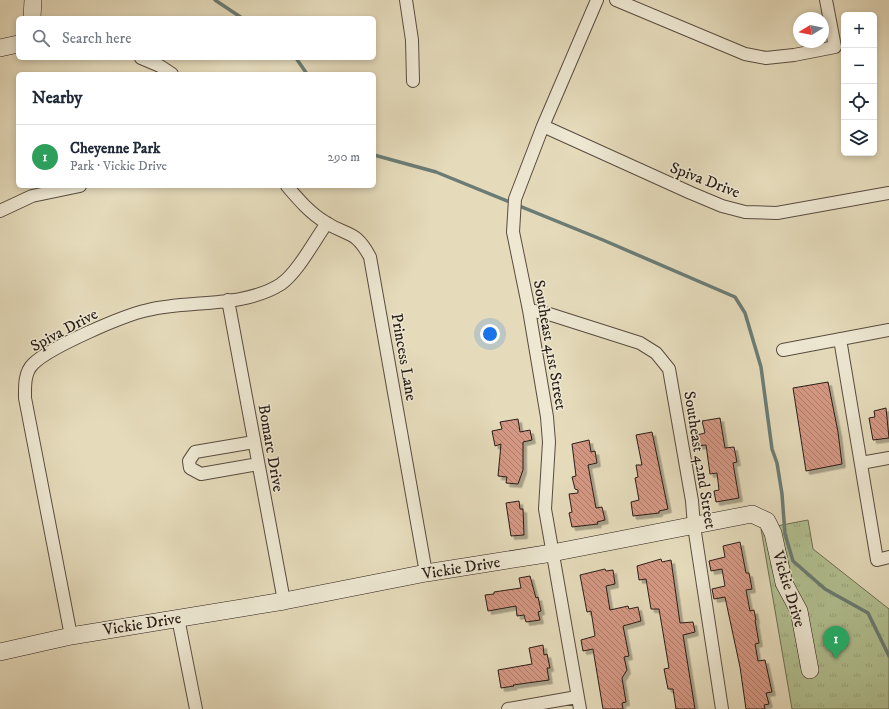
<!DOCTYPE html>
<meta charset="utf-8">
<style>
body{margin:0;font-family:"IM FELL DW Pica",serif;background:#f2f2f3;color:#1f2937}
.controls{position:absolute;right:12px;top:12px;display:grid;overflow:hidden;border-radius:6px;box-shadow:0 2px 6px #0003}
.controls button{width:36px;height:36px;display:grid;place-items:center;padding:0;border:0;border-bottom:1px solid #e0e1e3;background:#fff;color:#1f2937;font:20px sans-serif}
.compass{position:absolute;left:793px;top:12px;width:36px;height:36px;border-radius:50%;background:#fff;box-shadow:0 2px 6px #0003;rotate:260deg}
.you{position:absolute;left:490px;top:334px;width:14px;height:14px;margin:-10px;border:3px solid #fff;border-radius:50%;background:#1a73e8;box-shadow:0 0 0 6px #1a73e833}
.badge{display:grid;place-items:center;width:26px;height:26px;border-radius:50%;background:#8f2418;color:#fff;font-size:13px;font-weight:700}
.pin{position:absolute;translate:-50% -33px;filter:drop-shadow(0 1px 2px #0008)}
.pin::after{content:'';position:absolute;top:21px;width:14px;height:12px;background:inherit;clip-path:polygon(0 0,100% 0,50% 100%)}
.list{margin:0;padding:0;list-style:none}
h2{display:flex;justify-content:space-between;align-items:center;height:52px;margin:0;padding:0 16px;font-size:17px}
h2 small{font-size:13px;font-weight:400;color:#747a83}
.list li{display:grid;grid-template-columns:26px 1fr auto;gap:12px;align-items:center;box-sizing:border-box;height:64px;padding:0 16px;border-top:1px solid #e0e1e3}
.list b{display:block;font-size:15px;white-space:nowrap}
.list p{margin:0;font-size:13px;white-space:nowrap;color:#747a83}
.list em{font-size:13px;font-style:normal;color:#747a83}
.icon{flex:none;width:22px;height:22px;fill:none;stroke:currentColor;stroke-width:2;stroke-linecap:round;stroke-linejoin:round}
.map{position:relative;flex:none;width:889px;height:709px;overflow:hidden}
.search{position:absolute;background:#fff;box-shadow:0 2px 6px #0003;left:16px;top:16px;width:360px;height:44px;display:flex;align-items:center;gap:10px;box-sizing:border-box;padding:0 14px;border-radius:6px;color:#747a83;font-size:15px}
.panel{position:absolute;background:#fff;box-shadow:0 2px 6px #0003;left:16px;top:72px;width:360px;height:116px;border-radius:6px}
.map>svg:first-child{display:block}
.grass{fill:url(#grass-tufts);stroke:#6e6f54}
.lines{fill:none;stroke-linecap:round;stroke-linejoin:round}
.stream{stroke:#6a7c75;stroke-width:3.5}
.building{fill:url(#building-back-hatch);stroke:#291d17;filter:url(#shadow)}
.street-casing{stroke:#584c40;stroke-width:14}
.secondary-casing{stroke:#291d17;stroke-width:18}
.street{stroke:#eee8d3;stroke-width:12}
.secondary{stroke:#eee8d3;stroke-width:17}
.labels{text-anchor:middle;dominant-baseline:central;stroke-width:3;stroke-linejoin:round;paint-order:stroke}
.street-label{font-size:16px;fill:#291d17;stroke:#eee8d3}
</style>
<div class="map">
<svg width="889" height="709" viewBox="0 0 889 709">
<defs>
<pattern id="grass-tufts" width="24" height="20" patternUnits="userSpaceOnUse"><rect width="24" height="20" fill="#b2c192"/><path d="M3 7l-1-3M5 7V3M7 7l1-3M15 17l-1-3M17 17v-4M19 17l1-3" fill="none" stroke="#99a57d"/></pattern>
<pattern id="building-back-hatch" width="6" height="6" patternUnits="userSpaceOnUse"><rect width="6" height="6" fill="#d59884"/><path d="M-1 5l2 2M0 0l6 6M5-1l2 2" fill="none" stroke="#ad7b6b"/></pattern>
<filter id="shadow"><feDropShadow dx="3.5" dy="3.5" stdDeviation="0" flood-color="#0004"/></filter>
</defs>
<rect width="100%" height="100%" fill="#e5dbbb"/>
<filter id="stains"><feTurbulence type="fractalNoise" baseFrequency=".005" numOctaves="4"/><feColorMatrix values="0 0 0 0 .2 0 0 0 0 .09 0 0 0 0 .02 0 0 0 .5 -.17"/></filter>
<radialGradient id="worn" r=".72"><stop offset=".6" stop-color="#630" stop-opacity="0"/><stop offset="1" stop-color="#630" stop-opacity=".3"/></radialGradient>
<!-- grass -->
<path class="grass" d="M 808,520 L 813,549 L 889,609 L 889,709 L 792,709 L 761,529 Z"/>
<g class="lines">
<!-- stream -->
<path class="stream" d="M 215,0 L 242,18
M 296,58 L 307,74
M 374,155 L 436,172 L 603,240 L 735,297 L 745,313 L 761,367 L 772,449 L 777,463 L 782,494 L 785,534 L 793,561 L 825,589 L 868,613 L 889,656"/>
</g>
<!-- building -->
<path class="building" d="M 828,382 L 838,432 L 842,464 L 806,471 L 793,388 Z
M 886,408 L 889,438 L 873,440 L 869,418 L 875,417 L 874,411 Z
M 720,418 L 725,448 L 734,447 L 737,462 L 733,463 L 739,498 L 716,502 L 714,491 L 719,490 L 717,473 L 710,474 L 706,445 L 695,446 L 693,436 L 705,433 L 702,421 Z
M 518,419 L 520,432 L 530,430 L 532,440 L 523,442 L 523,470 L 518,484 L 506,483 L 507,477 L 498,476 L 501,444 L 495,446 L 492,431 L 502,429 L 500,422 Z
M 652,432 L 668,509 L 659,511 L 659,513 L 633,516 L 631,502 L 639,500 L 635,478 L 638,477 L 636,465 L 642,465 L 636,435 Z
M 589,440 L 591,452 L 595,451 L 597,463 L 588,465 L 596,508 L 602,507 L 605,520 L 597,522 L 598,524 L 572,527 L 569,513 L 572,512 L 569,494 L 578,493 L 578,490 L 575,489 L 572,477 L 576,476 L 572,444 Z
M 519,501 L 520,509 L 523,509 L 524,535 L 511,536 L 506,503 Z
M 740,542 L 746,573 L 749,573 L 752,589 L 746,590 L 750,611 L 754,610 L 756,620 L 755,620 L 759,643 L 755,644 L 758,661 L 765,660 L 772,692 L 766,693 L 769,704 L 764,705 L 765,709 L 746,709 L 740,667 L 725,597 L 714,599 L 712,589 L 725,586 L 722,569 L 711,571 L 709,561 L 725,557 L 723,546 Z
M 661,559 L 662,562 L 671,560 L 680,623 L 693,622 L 695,632 L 683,635 L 695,709 L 676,709 L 673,689 L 668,689 L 664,669 L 669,668 L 659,609 L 651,609 L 646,579 L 639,580 L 637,566 Z
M 605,569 L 606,571 L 613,570 L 615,584 L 606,586 L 610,610 L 628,606 L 629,609 L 638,607 L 641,621 L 623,626 L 629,656 L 624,657 L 627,670 L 622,678 L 626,702 L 622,703 L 623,709 L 603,709 L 593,649 L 583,651 L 581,640 L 595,636 L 591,611 L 587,612 L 580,575 Z
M 530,576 L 536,598 L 538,597 L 541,611 L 538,612 L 540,620 L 526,622 L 524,615 L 517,616 L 516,606 L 488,611 L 485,595 L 494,594 L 494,592 L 521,588 L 519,578 Z
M 543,645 L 544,655 L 547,654 L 550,668 L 547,668 L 549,680 L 513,685 L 514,686 L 501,688 L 498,670 L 532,664 L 529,648 Z"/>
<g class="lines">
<!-- street casing -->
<g class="street-casing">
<path id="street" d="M 406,0 L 412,40 L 413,81
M 616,0 L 745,54 L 766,58 L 794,55 L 835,47 L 826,0
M 141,58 L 160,66 L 172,74
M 543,126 L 691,193 L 722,206 L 745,212 L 777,213 L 889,193
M 287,186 C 299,200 310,213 325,222 C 348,237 355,229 370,257 L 426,573
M 0,211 L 32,196 L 80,186
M 228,300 L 284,601
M 529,310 L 549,314 L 640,343 L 656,353 L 669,369 L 692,501 L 694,526 L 722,709
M 840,339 L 877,560 L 889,557
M 783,350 L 889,330
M 254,442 L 195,452 L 189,461 L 190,468 L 201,474 L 258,464
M 861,463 L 889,458
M 178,618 L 196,709
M 71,636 L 25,398 C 25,387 24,373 33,364 C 50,347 124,315 148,310 C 188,300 244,308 281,284 C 298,272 314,241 327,223
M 508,709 L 577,697
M 580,709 L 545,509 L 549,442 L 547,417 L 529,310 L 513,232 L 515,199 L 543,126 L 597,0"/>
</g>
<!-- secondary casing -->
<g class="secondary-casing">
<path id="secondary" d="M 32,18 L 33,0
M 0,48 L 18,44
M 0,652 L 71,636 L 284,601 L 426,573 L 552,553 L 752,514 L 767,521 L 773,533 L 784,583 L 799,611 L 810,670"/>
</g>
<!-- street -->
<use href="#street" class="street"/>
<!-- secondary -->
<use href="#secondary" class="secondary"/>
</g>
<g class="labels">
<!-- street labels -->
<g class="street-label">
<text transform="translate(705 180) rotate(21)">Spiva Drive</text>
<text transform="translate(64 330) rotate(-28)">Spiva Drive</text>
<text transform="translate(550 345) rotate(80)">Southeast 41st Street</text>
<text transform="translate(404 357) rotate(80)">Princess Lane</text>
<text transform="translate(271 448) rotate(80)">Bomarc Drive</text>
<text transform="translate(700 460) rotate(81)">Southeast 42nd Street</text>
<text transform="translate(461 568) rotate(-9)">Vickie Drive</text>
<text transform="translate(789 589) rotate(73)">Vickie Drive</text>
<text transform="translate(142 624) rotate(-9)">Vickie Drive</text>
</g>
</g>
<rect width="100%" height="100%" filter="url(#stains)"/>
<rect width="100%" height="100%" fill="url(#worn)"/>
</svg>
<div class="controls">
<button>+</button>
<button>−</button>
<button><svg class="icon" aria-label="locate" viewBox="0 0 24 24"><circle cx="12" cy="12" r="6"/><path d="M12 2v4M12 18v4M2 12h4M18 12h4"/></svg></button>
<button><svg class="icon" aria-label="layers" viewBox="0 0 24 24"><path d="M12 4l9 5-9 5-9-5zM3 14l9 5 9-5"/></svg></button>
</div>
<svg class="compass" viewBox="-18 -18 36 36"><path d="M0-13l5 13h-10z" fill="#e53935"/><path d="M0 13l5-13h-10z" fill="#747a83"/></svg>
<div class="you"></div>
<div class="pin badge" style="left:836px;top:659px;background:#2e9e5b">1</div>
<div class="search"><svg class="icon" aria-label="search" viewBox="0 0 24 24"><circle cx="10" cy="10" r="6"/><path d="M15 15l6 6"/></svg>Search here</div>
<section class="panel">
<h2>Nearby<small></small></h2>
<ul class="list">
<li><span class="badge" style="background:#2e9e5b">1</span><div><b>Cheyenne Park</b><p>Park · Vickie Drive</p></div><em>290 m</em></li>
</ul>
</section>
</div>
